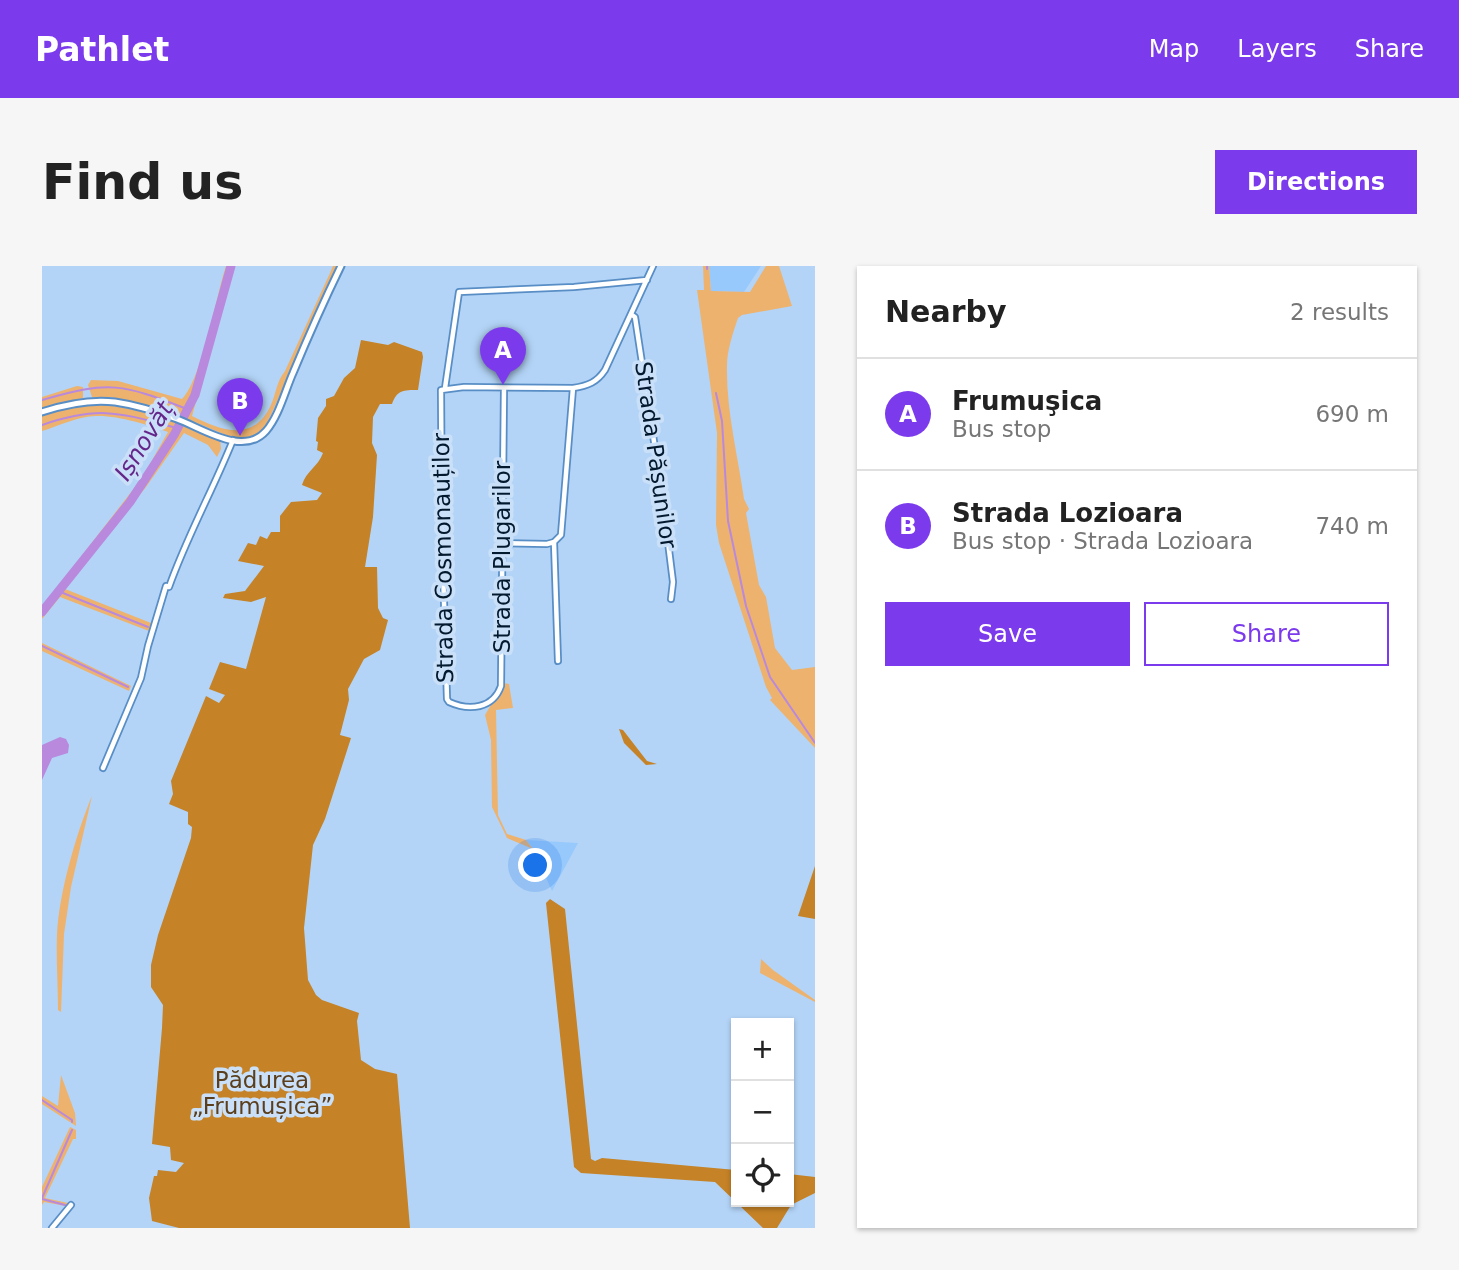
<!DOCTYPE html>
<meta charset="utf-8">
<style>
body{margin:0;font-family:"DejaVu Sans",sans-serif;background:#f6f6f6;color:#222}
.controls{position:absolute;right:21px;bottom:21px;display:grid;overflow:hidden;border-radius:0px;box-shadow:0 2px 5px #0004}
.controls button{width:63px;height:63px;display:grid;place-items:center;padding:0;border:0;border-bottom:2px solid #e0e0e0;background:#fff;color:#222;font:35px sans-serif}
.you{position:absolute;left:494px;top:600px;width:24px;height:24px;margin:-18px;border:5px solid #fff;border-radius:50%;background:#1a73e8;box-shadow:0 0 0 10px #1a73e833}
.badge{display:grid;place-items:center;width:46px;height:46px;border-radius:50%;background:#7c3aed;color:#fff;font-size:23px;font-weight:700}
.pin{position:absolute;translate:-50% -58px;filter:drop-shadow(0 2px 4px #0008)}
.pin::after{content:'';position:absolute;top:37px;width:24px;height:21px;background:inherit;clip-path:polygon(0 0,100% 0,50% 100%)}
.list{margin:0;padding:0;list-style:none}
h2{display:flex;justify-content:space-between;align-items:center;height:91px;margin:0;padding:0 28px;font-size:30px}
h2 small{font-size:23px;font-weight:400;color:#767676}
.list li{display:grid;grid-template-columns:46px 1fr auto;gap:21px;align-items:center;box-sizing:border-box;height:112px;padding:0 28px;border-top:2px solid #e0e0e0}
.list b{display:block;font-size:26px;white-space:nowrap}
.list p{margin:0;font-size:23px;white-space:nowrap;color:#767676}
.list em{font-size:23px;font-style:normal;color:#767676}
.actions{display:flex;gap:14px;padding:21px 28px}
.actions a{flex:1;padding:16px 0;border:2px solid #7c3aed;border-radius:0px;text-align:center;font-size:24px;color:#7c3aed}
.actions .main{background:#7c3aed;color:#fff}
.icon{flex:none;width:38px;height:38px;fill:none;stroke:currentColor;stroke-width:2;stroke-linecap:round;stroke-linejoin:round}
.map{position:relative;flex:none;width:773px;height:962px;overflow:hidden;border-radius:0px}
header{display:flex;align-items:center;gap:42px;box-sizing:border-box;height:98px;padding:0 35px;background:#7c3aed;color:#fff}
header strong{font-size:33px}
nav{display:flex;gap:38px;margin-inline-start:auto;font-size:24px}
.intro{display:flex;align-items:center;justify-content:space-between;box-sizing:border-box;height:168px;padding:0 42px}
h1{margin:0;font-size:49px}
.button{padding:18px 32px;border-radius:0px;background:#7c3aed;color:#fff;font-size:24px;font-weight:700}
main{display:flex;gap:42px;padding:0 42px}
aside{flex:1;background:#fff;border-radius:0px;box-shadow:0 2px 5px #0004}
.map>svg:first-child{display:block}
.built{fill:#98c9fc}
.green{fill:#edb26e}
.forest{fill:#c58226}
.water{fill:#b989dd}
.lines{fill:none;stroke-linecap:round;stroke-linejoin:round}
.stream{stroke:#b989dd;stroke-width:2}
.river{stroke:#b989dd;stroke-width:9}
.minor-casing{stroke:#588ec5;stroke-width:8}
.tertiary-casing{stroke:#588ec5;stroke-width:9}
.minor{stroke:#fff;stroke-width:4.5}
.tertiary{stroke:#fff;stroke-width:5}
.labels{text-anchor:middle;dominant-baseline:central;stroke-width:7;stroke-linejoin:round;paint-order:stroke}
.street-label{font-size:23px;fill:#03192e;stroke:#cae0f8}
.park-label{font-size:23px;fill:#5b3e1b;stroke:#cae0f8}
.water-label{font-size:24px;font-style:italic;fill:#65268a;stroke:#cae0f8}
</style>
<header>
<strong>Pathlet</strong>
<nav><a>Map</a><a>Layers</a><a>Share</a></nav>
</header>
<div class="intro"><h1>Find us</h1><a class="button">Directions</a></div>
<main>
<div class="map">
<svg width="773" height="962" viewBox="0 0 773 962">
<rect width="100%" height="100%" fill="#b3d4f7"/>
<!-- built -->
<path class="built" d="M 667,0 L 719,0 L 702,26 L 669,25 Z
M 484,574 L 536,577 L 510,625 L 491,583 Z"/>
<!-- green -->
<path class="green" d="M 184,0 L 192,0 L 150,150 C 178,164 210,177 228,141 C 234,129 234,116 243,105 L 288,7 L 291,0 L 297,0 L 222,164 L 208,172 L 189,171 L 135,149 L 69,131 L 50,131 L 46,119 L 49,114 L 76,115 L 140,133 C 160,113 174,30 184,0 Z
M 661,0 L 667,0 L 669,25 L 708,26 L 724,0 L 737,0 L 750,40 L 700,49 L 696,52 C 691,67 685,84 685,100 C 684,144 696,190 702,233 L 707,243 L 704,247 L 717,319 L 724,331 L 733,382 L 750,404 L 773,401 L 773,482 L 728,434 L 730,432 L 724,421 L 677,277 L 674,259 L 675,167 L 655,24 L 662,24 Z
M 35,120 L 41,121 L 41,132 L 0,143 L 0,131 Z
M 51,138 C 96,140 137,158 178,173 L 179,183 L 175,191 L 166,179 L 142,167 L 104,221 L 23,323 L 109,357 L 107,365 L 18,331 L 0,353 L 0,341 L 100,212 L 126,166 C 107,159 75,149 54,150 C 36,150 17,160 0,165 L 0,150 L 19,143 Z
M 0,377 L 89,420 L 87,425 L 0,385 Z
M 462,417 L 467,418 L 471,442 L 454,444 L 456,549 L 465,568 L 484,574 L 491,583 L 465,572 L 450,541 L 449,474 L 443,449 Z
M 50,530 L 29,621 L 22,668 L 19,746 L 16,744 C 16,719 14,693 15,668 C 17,627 34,568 50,530 Z
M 719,693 L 731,704 L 773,734 L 773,736 L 718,707 Z
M 19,809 L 33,847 L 34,860 L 0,838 L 0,830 L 16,840 Z
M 28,861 L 34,864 L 34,873 L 31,873 L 3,932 L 26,937 L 24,940 L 2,936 L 0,939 L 0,921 Z"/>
<!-- forest -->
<path class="forest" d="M 319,74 L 346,79 L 352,76 L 380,86 L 381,91 L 376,124 C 361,124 355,124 350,138 L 338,138 L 331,151 L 330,177 L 335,189 L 331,251 L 323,301 L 335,301 L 336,342 L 341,352 L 346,354 L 338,384 L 322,393 L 306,423 L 307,434 L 298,469 L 309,472 L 283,553 L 271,579 L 262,662 L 266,714 L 274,729 L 280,734 L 317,747 L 315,755 L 319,794 L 333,803 L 355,808 L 368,962 L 137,962 L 110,955 L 107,932 L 112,910 L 115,910 L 116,904 L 134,906 L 142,897 L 129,894 L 128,881 L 110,878 L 120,762 L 121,739 L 109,721 L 109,699 L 116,669 L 149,572 L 150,561 L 146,558 L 146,546 L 127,538 L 131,528 L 129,515 L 164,430 L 177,437 L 183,429 L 167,423 L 178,396 L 204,403 L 224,331 L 209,336 L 181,332 L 183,328 L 203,325 L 222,300 L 196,295 L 206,277 L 214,279 L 218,270 L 225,273 L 229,266 L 238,266 L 238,250 L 249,236 L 275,234 L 280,227 L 260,219 C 264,205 276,201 281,187 L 275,184 L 276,176 L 274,175 L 276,152 L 284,140 L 284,133 L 292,130 L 302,112 L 313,102 Z
M 577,463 L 581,464 L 605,495 L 615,498 L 604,499 L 582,477 Z
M 773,600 L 773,653 L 756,650 Z
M 508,633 L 523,643 L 549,893 L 553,895 L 560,892 L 694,904 L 694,936 L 747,936 L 747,908 L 773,911 L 773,927 L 749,939 L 735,962 L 721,962 L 673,916 L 539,907 L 532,901 L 504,637 Z"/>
<!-- water -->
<path class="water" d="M 18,471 L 24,473 L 27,479 L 26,487 L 10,492 L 0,514 L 0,479 Z"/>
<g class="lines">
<!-- stream -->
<path class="stream" d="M 665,0 L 665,3
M 674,127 L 680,155 L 686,255 L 704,340 L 728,411 L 773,477
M 0,134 C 68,114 80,118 145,143
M 0,159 C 58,139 78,147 135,162
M 16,325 L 106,361
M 0,380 L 86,421
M 0,834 L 30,854 L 30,856
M 0,932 L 30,864
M 0,933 L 23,939"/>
<!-- river -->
<path class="river" d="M 0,346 L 88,236 L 132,169 L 153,129 L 189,0"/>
<!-- minor casing -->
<g class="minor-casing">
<path id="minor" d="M 590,49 L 593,51 L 620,228 L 631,316 L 629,333
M 403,122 L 417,26 L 532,21 L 605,14
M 462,122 L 459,420 C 451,443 427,445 407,436 L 405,433 L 400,270 L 399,124 L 422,121 L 531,122 C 546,120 555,116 563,104 L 611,0
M 512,276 L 516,395
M 459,277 L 505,278 L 512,276 L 519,269 L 531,122
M 61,502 L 99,412 L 106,380 L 124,320 L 127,321 C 145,270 171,224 191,174
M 10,962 L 29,939"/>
</g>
<!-- tertiary casing -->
<g class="tertiary-casing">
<path id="tertiary" d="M 0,146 C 24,138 48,133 73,136 C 94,139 116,146 135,153 C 160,162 201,191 224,165 C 237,150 243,125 251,107 C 266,71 282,35 299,0"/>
</g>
<!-- minor -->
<use href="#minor" class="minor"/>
<!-- tertiary -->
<use href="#tertiary" class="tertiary"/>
</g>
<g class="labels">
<!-- street labels -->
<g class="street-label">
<text transform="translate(614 189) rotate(82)">Strada Pășunilor</text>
<text transform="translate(460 291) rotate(-90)">Strada Plugarilor</text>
<text transform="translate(401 292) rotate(-91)">Strada Cosmonauților</text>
</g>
<!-- park labels -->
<g class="park-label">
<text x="220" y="814">Pădurea<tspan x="220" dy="26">„Frumușica”</tspan></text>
</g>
<!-- water labels -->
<g class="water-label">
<text transform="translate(102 175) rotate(-58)">Ișnovăț</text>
</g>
</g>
</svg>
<div class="controls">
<button>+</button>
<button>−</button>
<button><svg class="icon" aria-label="locate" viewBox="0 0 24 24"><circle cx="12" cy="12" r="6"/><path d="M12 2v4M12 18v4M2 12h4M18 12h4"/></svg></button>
</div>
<div class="you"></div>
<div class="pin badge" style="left:461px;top:119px">A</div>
<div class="pin badge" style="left:198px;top:170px">B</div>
</div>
<aside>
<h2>Nearby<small>2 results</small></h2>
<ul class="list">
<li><span class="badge">A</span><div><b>Frumuşica</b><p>Bus stop</p></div><em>690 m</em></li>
<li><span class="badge">B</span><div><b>Strada Lozioara</b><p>Bus stop · Strada Lozioara</p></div><em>740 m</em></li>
</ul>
<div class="actions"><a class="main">Save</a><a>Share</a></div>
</aside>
</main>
